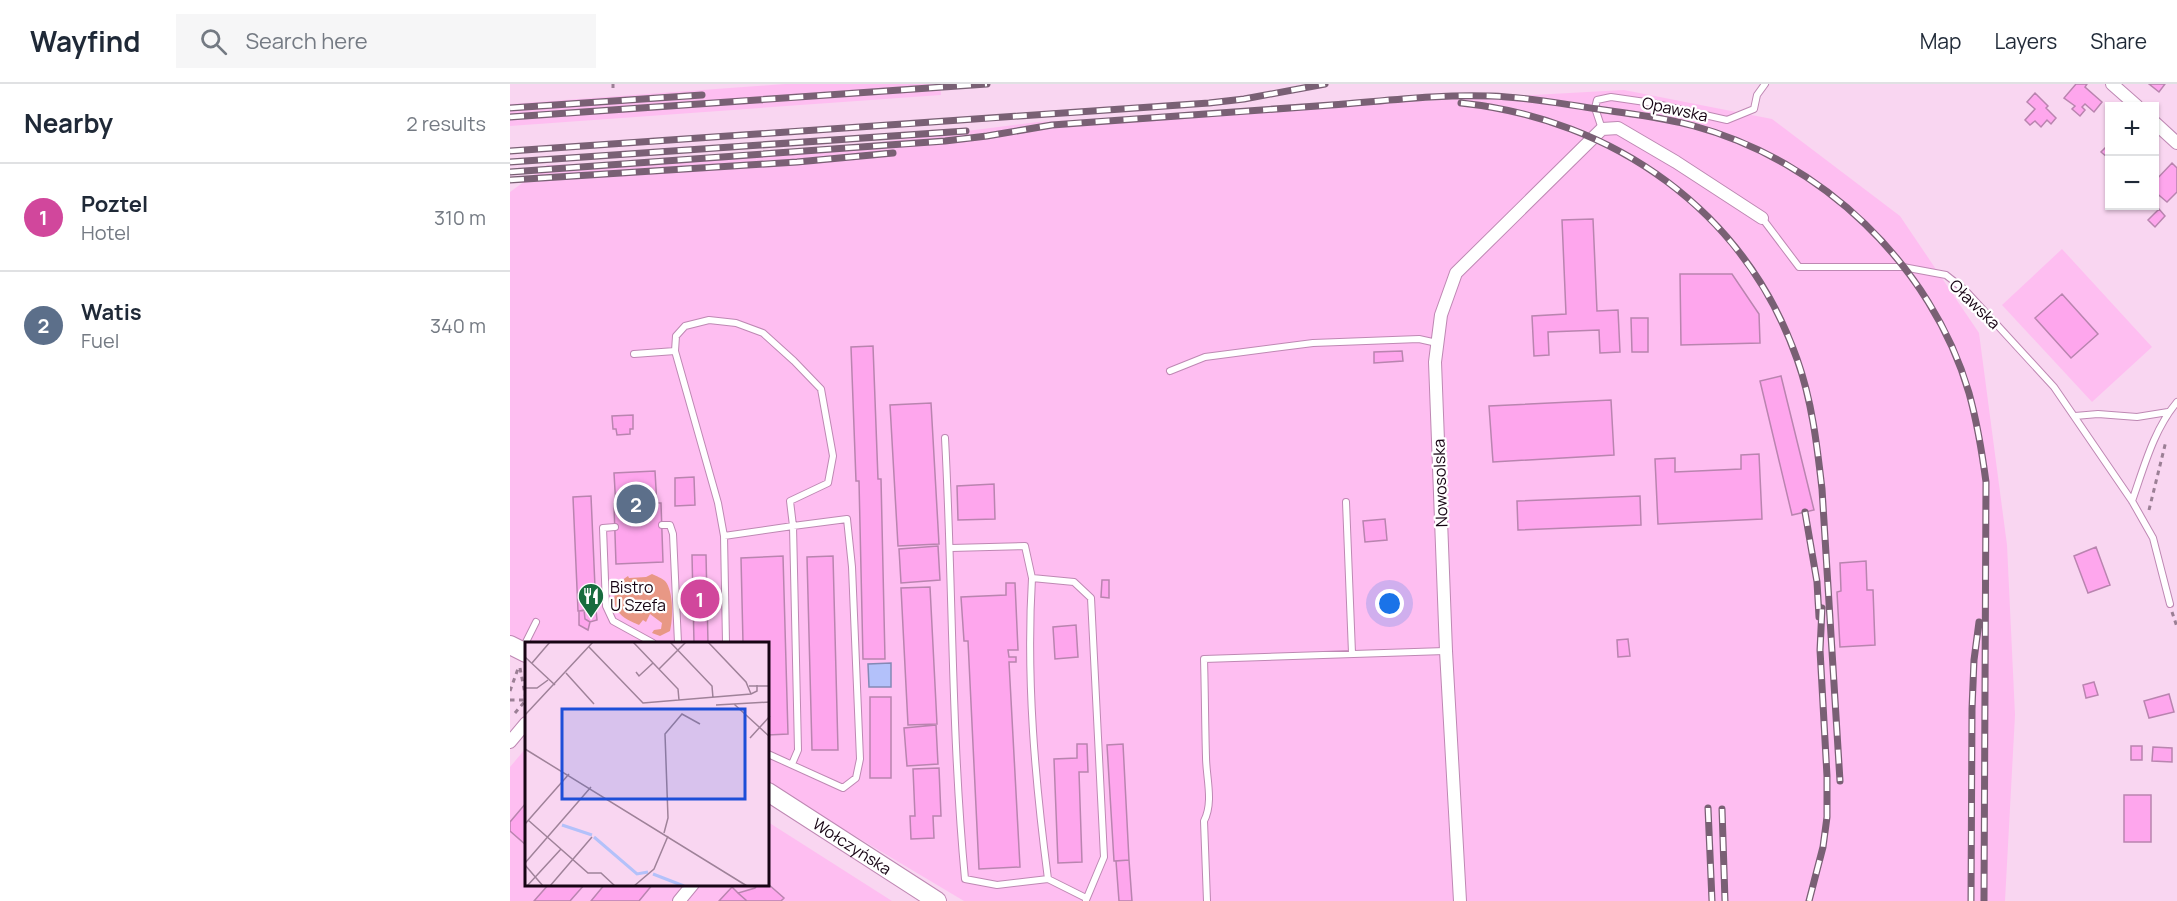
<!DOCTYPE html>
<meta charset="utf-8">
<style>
body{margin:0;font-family:Manrope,sans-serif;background:#f6f6f7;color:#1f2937}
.controls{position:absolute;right:18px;top:18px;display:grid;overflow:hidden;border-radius:0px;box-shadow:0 2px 4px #0004}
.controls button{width:54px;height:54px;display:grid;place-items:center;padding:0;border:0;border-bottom:2px solid #e0e1e3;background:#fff;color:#1f2937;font:30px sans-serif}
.you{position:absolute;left:880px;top:520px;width:21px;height:21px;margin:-15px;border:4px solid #fff;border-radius:50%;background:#1a73e8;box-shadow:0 0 0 9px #1a73e833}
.badge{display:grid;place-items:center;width:39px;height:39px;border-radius:50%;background:#186c3e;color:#fff;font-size:20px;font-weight:700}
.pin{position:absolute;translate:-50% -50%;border:3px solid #fff;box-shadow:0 2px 6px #0006}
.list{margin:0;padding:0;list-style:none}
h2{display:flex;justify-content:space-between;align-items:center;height:78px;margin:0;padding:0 24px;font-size:26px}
h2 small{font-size:20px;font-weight:400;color:#747a83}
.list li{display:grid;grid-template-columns:39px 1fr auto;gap:18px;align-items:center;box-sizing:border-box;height:108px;padding:0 24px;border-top:2px solid #e0e1e3}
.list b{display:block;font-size:22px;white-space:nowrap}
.list p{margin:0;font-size:20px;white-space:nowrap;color:#747a83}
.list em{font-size:20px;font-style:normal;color:#747a83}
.icon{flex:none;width:33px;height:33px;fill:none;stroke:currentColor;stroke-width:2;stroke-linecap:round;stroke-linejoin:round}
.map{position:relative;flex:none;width:1667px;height:817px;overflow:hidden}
header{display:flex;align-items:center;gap:36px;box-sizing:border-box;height:84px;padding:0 30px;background:#fff;border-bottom:2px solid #e0e1e3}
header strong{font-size:28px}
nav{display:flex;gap:33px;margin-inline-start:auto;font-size:21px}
.search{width:420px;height:54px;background:#f6f6f7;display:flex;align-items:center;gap:15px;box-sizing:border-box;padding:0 21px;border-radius:0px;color:#747a83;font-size:22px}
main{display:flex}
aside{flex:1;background:#fff}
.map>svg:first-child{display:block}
.built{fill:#febef1}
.green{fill:#e89885}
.water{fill:#b3c1fa;stroke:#8489b5;stroke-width:1.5}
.building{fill:#fea6ed;stroke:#b984af;stroke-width:1.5}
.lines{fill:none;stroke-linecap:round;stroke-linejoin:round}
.lane-casing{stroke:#be88b3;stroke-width:8}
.street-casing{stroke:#be88b3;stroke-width:14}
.secondary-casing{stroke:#be88b3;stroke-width:20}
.path{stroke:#9b7f95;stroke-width:3;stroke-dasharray:4.5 4.5;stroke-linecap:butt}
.lane{stroke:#fff;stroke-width:6}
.street{stroke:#fff;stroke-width:12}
.secondary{stroke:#fff;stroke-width:18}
.rail-casing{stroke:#796074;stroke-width:7}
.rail{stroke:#fff;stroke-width:4.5;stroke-dasharray:14;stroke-linecap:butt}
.labels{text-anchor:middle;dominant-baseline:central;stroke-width:4.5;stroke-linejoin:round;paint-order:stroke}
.street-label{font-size:16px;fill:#170514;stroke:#fff}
.poi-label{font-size:16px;fill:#170514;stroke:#fff;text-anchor:start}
.inset-river{fill:none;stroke:#b3c1fa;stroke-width:3}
.inset-road{fill:none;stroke:#9f8299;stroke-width:1.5}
.view{fill:#1d4ed8;fill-opacity:0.15;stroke:#1d4ed8;stroke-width:3}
.inset-edge{fill:none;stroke:#170514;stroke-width:3}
</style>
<header>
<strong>Wayfind</strong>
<div class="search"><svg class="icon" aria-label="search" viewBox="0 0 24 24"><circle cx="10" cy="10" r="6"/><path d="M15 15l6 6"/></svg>Search here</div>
<nav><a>Map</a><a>Layers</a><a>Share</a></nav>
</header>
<main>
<aside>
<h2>Nearby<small>2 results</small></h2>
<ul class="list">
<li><span class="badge" style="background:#d1479c">1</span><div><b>Poztel</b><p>Hotel</p></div><em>310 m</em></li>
<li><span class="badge" style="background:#5c6f8a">2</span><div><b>Watis</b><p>Fuel</p></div><em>340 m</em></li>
</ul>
</aside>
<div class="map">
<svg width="1667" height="817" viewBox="0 0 1667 817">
<rect width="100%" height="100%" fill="#f9d6f1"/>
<!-- built -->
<path class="built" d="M 275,0 L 430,0 L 431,11 L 0,42 L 0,20 Z
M 1114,6 L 1262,35 L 1390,132 L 1469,249 L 1497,461 L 1505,631 L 1495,817 L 454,817 L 340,749 L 258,703 L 258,559 L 16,559 L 0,562 L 0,108 L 37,81 L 252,73 L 528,38 Z
M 1552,165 L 1642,263 L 1582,318 L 1492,221 Z
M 16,664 L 16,800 L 258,800 L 258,738 L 382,817 L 0,817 L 0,683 Z"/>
<!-- green -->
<path class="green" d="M 142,490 C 146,492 152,494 155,497 C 164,507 163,536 160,547 L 150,552 L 142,549 L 144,546 L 151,545 L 152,539 L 140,530 L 136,538 L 133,536 L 129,541 C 122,538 112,534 108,527 C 100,515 106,499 118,492 L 119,494 L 136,493 Z"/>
<!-- water -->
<path class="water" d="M 381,579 L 381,603 L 359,603 L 358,580 Z"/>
<!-- building -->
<path class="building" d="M 1566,0 L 1577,0 L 1575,3 L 1592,18 L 1584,28 L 1575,20 L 1572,23 L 1575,26 L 1570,32 L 1562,25 L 1565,22 L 1554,14 Z
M 1639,0 L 1655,0 L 1649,8 Z
M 1525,9 L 1538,22 L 1536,24 L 1546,34 L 1541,40 L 1537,36 L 1531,43 L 1525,37 L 1520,41 L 1515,36 L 1525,25 L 1517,18 Z
M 1600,59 L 1600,70 L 1597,73 L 1591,68 Z
M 1662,79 L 1667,84 L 1667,108 L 1657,118 L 1644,107 L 1644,98 Z
M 1649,125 L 1655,132 L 1645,143 L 1638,136 Z
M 1083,135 L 1087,227 L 1108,226 L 1110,268 L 1090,269 L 1089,246 L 1038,248 L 1039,271 L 1024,272 L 1022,232 L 1056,230 L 1052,136 Z
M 1170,190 L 1222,190 L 1249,230 L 1250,259 L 1171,261 Z
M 1552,210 L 1588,250 L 1561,274 L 1525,234 Z
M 1121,234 L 1138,234 L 1138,268 L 1122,268 Z
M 363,262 L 368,395 L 371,395 L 375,575 L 353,575 L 349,397 L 346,397 L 341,263 Z
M 892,267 L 893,277 L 864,279 L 864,268 Z
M 1271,292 L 1304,426 L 1282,431 L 1250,297 Z
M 1101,316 L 1104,371 L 983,378 L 979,322 Z
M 421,319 L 429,460 L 388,462 L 380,321 Z
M 123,331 L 123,345 L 120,345 L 120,350 L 107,351 L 106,345 L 103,345 L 102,332 Z
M 1249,370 L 1252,435 L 1148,440 L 1145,375 L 1165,374 L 1165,388 L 1231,385 L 1231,371 Z
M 145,387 L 147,422 L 106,424 L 104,389 Z
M 184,393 L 185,421 L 165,422 L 165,394 Z
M 484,400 L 485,435 L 448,436 L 447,402 Z
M 81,412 L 86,526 L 68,527 L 63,413 Z
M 1130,412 L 1131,441 L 1008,446 L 1007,417 Z
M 147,419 L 151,419 L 153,478 L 106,480 L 104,421 L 106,424 L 147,422 Z
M 875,435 L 877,456 L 855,458 L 853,437 Z
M 428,462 L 430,496 L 391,499 L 389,465 Z
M 1586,463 L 1600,501 L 1578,509 L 1564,472 Z
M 182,471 L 196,471 L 198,559 L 184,559 Z
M 273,472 L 278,650 L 258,651 L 258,559 L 233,559 L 231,474 Z
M 323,472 L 328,666 L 302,666 L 297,473 Z
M 1356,477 L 1357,506 L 1363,506 L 1365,561 L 1330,563 L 1327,508 L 1331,507 L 1330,479 Z
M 592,496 L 599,496 L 599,514 L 591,513 Z
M 496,499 L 505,499 L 508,566 L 498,566 L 499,573 L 506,573 L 506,578 L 499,578 L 510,783 L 469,785 L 458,557 L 454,557 L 451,513 L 496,511 Z
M 420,503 L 427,640 L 398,641 L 391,504 Z
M 74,526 L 86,526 L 87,536 L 80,538 L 75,535 Z
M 74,526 L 75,535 L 80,538 L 78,546 L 69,541 L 69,527 Z
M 566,541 L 568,573 L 545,575 L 543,543 Z
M 1118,555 L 1120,572 L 1108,573 L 1107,556 Z
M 1584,598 L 1588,611 L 1576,614 L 1573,601 Z
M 1659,610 L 1664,628 L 1639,634 L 1634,617 Z
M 360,613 L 381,613 L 381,694 L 360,694 Z
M 426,641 L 428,680 L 397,682 L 394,644 Z
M 567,660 L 577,660 L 578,688 L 569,688 L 572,778 L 548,779 L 544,675 L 567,674 Z
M 613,660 L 619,776 L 604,777 L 597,661 Z
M 1621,662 L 1632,662 L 1632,676 L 1621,676 Z
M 1643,663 L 1662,664 L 1662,678 L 1642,677 Z
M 429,684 L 431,732 L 423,732 L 424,754 L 401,755 L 400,732 L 405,732 L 403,685 Z
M 1614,711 L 1641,711 L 1641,758 L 1614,758 Z
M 16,719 L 16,761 L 0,747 L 0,738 Z
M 619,776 L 622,817 L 609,817 L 606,777 Z
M 39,800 L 75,800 L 60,817 L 24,817 Z
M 95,800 L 143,800 L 129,817 L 81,817 Z
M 248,800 L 258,800 L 274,814 L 271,817 L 237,817 L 228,809 L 245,804 Z
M 222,803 L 228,809 L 237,817 L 209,817 Z"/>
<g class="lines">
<!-- lane casing -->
<g class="lane-casing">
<path id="lane" d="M 1092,45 L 1085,24 L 1087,16 L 1101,13 L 1142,19 L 1217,36 L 1244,25 L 1247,11 L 1255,0
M 1252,134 L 1289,183 L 1393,183 L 1436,191 L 1455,206 L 1544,303 L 1622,417 L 1643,454 L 1660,520
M 124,270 L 165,267
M 660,287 L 695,273 L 803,259 L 909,255 L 927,259
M 1565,332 L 1588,330 L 1627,333 L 1658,328
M 435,354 C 443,501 441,648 455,795 L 487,801 L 538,795 L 576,814
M 1622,417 C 1634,383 1644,345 1667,318
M 836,418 L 842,569
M 152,441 L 160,441 L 163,450 L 168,559
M 105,443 L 93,444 L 96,522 L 103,537 L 143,559
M 214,452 L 283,442 L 280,417 L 318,399 L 323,372 L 311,305 L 284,277 L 253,249 L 226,239 L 199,236 L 175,242 L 166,252 L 165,267 L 208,419 L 214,452 L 216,559
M 441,464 L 515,462 L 522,494 L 564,498 L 581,514 L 594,773 L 576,816
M 522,494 C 516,595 525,696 538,795
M 12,566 L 26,538
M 258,670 L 333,704 L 346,694 L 350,675 L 342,483 L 337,435 L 283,442 L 288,666 L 282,680
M 697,817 L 694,737 C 704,718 696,693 696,673 C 695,640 695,608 694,575 L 935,567"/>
</g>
<!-- street casing -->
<g class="street-casing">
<path id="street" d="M 1602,0 L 1627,22
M 1644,38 L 1667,59
M 0,658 L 16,639
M 169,817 L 183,800
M 950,817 L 936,567 L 925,278 L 931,231 L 946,189 L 1092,45 L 1108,44 L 1166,78 L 1252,134"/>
</g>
<!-- secondary casing -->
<g class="secondary-casing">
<g id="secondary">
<path d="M 0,561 L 16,569"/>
<path id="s1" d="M 258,708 L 427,817"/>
</g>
</g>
<!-- path -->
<path class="path" d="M 103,0 L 103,4
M 1639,426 L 1656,357
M 1662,528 L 1667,543
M 10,584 L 16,615
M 0,607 L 9,582
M 0,616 L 16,616
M 5,629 L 16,616"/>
<!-- lane -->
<use href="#lane" class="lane"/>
<!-- street -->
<use href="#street" class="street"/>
<!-- secondary -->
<use href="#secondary" class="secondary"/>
<!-- rail casing -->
<g class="rail-casing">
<path id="rail" d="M 951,19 C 1104,35 1235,127 1287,275 C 1302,317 1307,361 1312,405 L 1330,697
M 0,24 L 192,11
M 0,33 L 477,0
M 0,67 L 699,19 L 734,15 L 815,0
M 0,78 L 456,47
M 0,88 L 435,57 L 477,52 L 542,41 C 635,34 728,28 821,21 C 874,17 928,10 981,12 C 1017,13 1052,20 1088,25 C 1120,30 1152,33 1184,42 C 1311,76 1422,181 1459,309 C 1467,338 1472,368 1476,398 L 1474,817
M 0,96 L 287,78 L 383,69
M 1295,428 L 1307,498 L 1309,533
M 1198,724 L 1202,817
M 1212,725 L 1215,817
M 1299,817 L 1313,763 L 1317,733 L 1317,692 L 1310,566 L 1312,524
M 1461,817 L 1462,625 L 1464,576 L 1469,538"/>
</g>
<!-- rail -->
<use href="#rail" class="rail"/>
</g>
<!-- icons -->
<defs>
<g id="restaurant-pin" transform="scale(1.35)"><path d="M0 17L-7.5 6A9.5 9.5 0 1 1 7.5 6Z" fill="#186c3e" stroke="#fff"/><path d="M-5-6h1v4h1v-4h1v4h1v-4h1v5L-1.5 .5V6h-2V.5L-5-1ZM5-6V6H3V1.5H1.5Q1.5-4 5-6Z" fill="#fff"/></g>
</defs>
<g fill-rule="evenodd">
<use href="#restaurant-pin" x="81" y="512"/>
</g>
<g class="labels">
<!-- street labels -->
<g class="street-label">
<text transform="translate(1165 25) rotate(12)">Opawska</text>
<text transform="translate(1465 220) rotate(44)">Oławska</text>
<text transform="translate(930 399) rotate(-92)">Nowosolska</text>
<text stroke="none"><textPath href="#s1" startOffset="100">Wołczyńska</textPath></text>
</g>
<!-- poi labels -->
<g class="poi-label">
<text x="100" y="503">Bistro<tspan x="100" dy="18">U Szefa</tspan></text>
</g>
</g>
<!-- overview -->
<g transform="translate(15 558)">
<rect width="244" height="244" fill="#f9d6f1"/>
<path class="inset-river" d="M 37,183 L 67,193M 69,195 L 112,232 L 123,230M 128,232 L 159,244"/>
<path class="inset-road" d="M 108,0 L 153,47 L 154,58M 145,0 L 187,44 L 188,56M 183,0 L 221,40 L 226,52M 64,5 L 118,61 L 226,52 L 232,49 L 232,43M 0,15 L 30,43M 7,21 L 25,0M 134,27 L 161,0M 111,30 L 114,34 L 128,21M 41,31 L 69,62M 224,44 L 245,44M 0,46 L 12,46 L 23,38M 209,62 L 245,95M 191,63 L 245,60M 0,73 L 68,0M 225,96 L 245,74M 0,107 L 222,244M 3,178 L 63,231 L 76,231 L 90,244M 0,182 L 44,132M 139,191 L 143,176 L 140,92 L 157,72 L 175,82M 0,221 L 66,145M 0,223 L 18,244M 2,244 L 36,207M 25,244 L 67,195M 109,244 L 129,227 L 143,194"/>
<path class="view" d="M 37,67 L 220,67 L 220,157 L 37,157 Z"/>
<rect width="244" height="244" class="inset-edge"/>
</g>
</svg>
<div class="controls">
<button>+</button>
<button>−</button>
</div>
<div class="you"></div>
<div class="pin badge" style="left:190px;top:515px;background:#d1479c">1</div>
<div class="pin badge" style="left:126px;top:420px;background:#5c6f8a">2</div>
</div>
</main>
